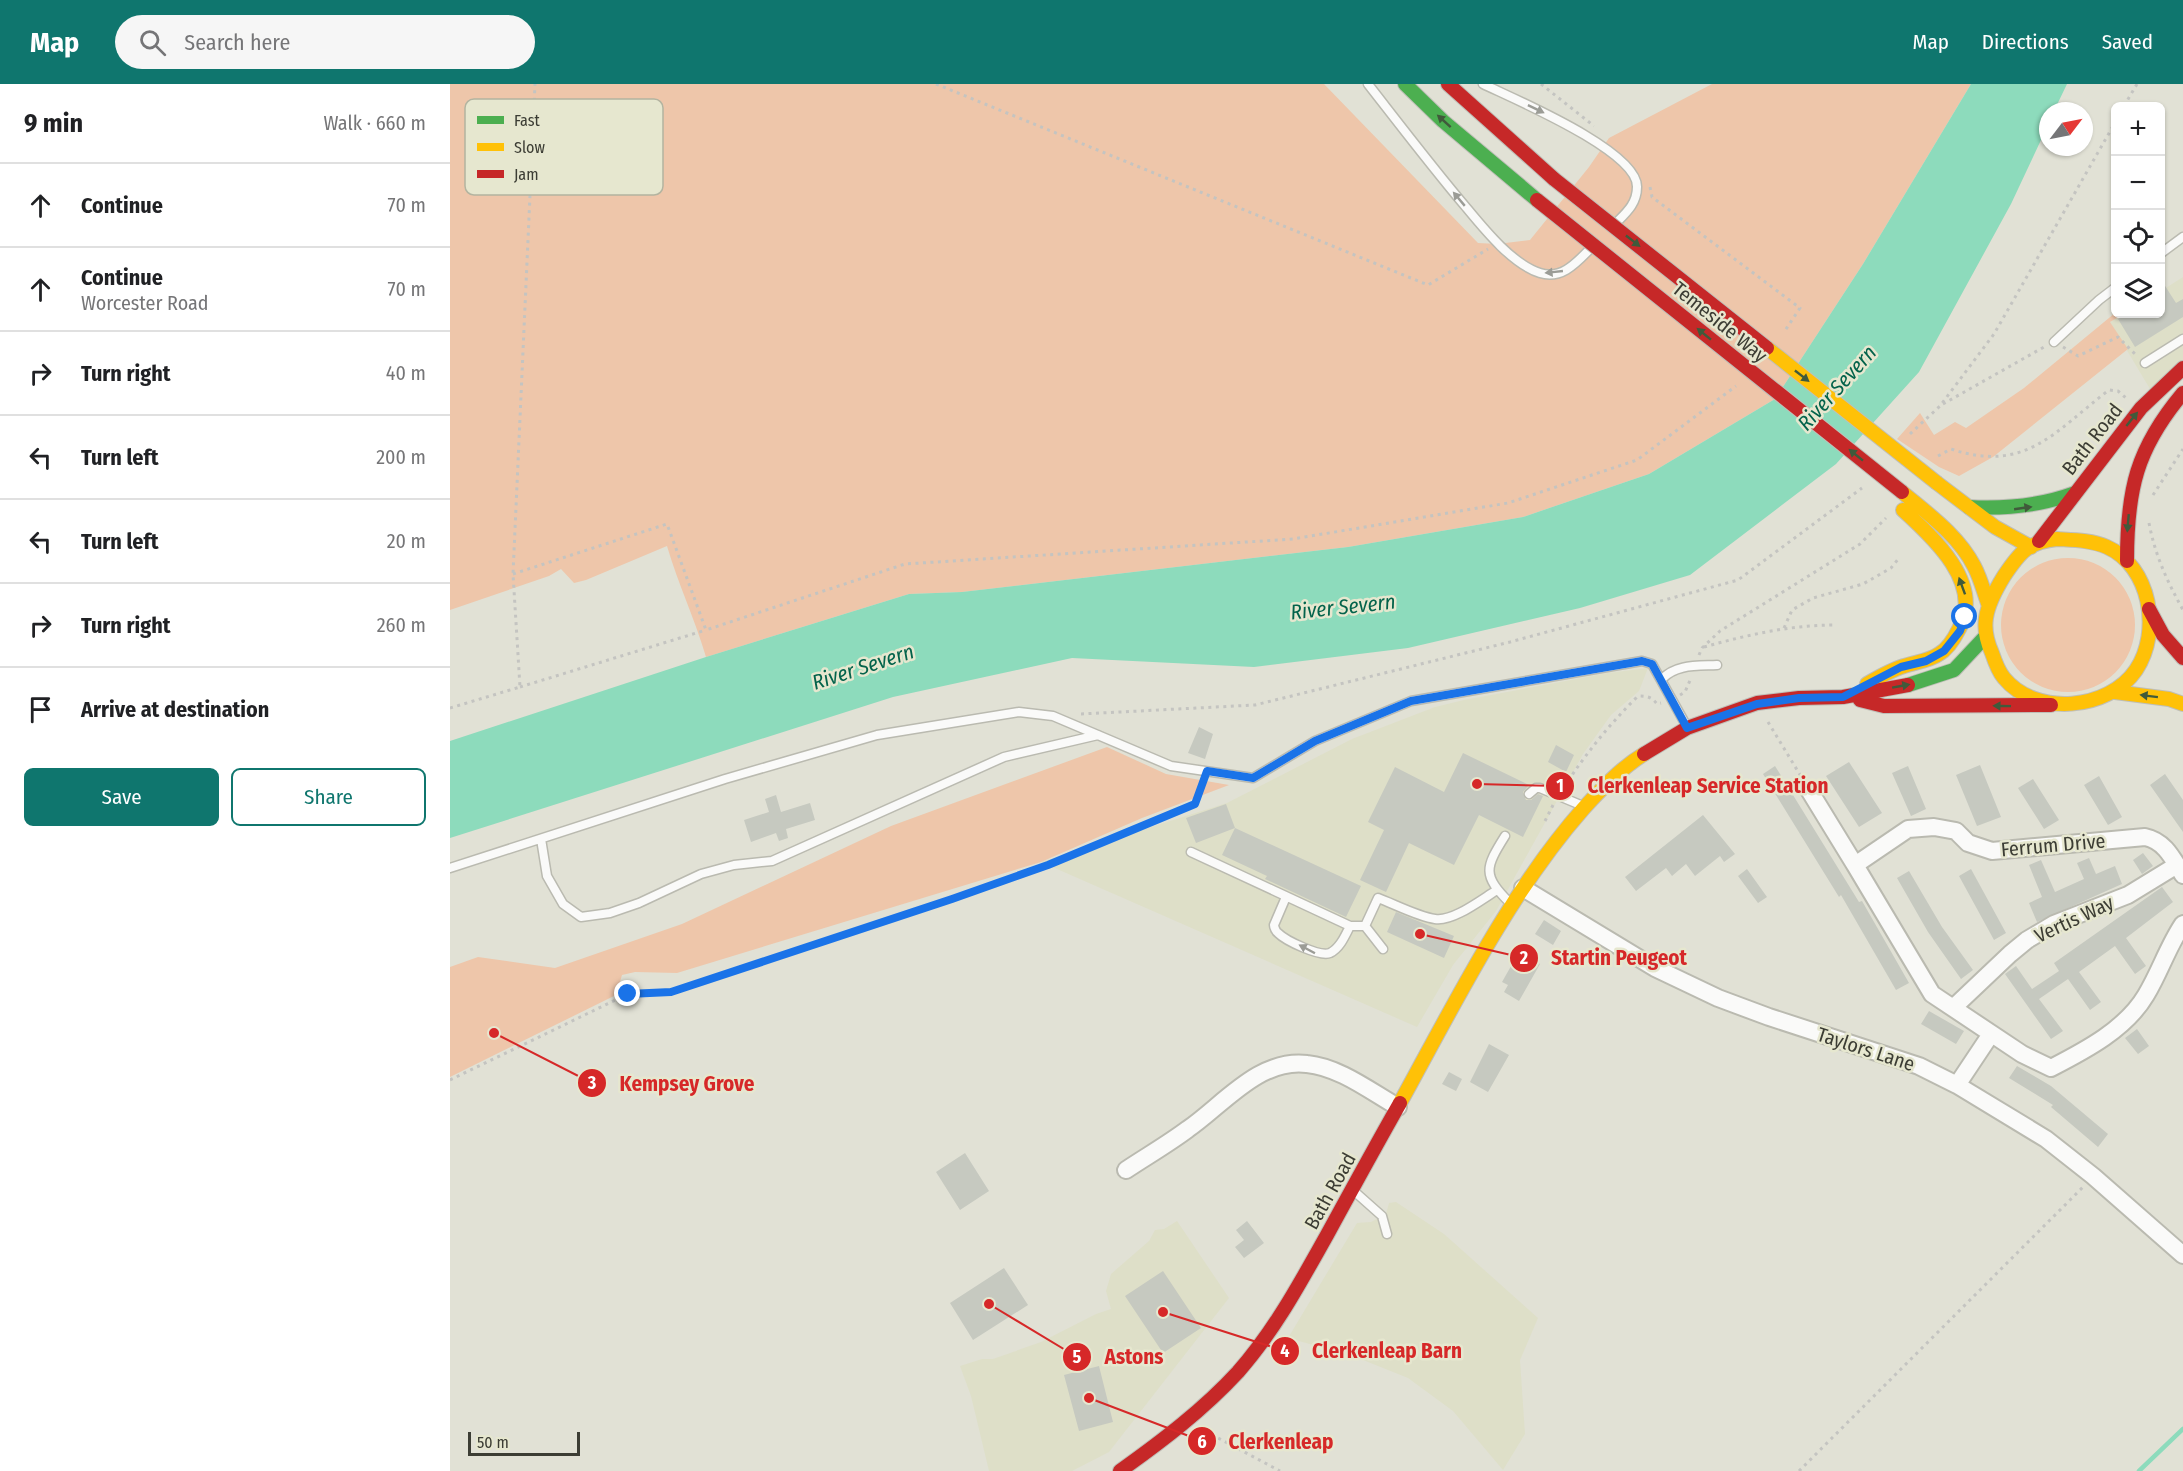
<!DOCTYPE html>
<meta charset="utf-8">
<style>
body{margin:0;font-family:"Fira Sans Condensed",sans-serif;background:#f6f6f6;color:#202124}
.controls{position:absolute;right:18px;top:18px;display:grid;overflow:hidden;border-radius:9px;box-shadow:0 2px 4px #0004}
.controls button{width:54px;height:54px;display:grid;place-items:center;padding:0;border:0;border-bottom:2px solid #e0e0e0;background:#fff;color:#202124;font:30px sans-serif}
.compass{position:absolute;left:1589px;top:18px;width:54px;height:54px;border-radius:50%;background:#fff;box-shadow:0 2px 4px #0004;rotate:58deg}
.scale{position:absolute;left:18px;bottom:15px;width:112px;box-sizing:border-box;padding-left:6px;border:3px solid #3c3d34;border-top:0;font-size:16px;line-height:21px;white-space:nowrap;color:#3c3d34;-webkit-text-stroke:4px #e6e7cf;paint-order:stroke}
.stop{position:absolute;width:18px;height:18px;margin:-14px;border:4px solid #1a73e8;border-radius:50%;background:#fff}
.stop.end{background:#1a73e8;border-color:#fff;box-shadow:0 2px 6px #0008}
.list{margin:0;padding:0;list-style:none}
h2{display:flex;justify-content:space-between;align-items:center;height:78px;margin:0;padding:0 24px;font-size:26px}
h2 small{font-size:20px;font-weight:400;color:#757577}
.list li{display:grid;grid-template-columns:39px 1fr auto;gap:18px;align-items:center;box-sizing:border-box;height:84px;padding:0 24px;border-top:2px solid #e0e0e0}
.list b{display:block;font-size:22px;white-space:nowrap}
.list p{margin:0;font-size:20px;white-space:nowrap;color:#757577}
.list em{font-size:20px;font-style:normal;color:#757577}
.actions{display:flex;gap:12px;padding:18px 24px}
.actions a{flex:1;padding:14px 0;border:2px solid #0f766e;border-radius:9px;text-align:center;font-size:21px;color:#0f766e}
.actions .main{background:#0f766e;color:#fff}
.icon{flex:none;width:33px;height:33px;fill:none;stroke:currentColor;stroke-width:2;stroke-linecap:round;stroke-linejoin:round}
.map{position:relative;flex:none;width:1733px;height:1387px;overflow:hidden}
header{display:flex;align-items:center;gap:36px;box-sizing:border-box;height:84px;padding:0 30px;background:#0f766e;color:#fff}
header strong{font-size:28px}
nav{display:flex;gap:33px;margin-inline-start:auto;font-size:21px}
.search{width:420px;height:54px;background:#f6f6f6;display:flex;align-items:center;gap:15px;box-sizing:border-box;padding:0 21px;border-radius:33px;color:#757577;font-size:22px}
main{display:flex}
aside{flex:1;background:#fff}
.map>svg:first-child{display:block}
.built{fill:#dedfc8}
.green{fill:#eec6aa}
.water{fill:#8ddbbc}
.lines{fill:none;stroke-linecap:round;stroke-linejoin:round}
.stream{stroke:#8ddbbc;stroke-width:4.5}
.building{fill:#c6c9c0}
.lane-casing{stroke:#babab0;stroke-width:11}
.street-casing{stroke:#babab0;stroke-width:20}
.fast-casing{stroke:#bfbfb8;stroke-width:16}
.slow-casing{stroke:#bfbfb8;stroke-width:16}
.jam-casing{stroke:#bfbfb8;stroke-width:16}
.path{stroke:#c4c4c1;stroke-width:3;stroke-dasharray:3 4.5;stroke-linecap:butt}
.lane{stroke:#fafaf9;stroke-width:8}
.street{stroke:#fafaf9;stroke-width:16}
.fast{stroke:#4caf50;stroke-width:14}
.slow{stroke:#ffc107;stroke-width:14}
.jam{stroke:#c62828;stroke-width:14}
.slow-bridge-casing{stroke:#bfbfb8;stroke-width:16;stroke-linecap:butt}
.jam-bridge-casing{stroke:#bfbfb8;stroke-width:16;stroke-linecap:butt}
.slow-bridge{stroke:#ffc107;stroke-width:14}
.jam-bridge{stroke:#c62828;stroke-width:14}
.oneway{fill:#9b9c96}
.oneway2{fill:#405a3b}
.route{stroke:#1a73e8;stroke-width:8}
.labels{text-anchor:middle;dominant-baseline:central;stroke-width:5;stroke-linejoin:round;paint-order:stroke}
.street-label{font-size:20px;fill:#3c3d34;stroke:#e6e7cf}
.water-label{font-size:21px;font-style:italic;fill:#03634b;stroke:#e6e7cf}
.key{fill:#e6e7cf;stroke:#b3b4a0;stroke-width:1.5}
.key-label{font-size:16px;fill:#3c3d34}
.leader{fill:none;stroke:#d62828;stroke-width:2}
.callout-dot{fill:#d62828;stroke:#e6e7cf;stroke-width:2}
.mark-label{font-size:18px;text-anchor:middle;font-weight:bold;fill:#fff}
.callout-label{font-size:21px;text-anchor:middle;font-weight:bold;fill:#d62828;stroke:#e6e7cf;stroke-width:5;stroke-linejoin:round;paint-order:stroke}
</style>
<header>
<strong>Map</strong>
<div class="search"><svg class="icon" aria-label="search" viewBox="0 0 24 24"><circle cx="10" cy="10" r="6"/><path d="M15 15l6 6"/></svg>Search here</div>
<nav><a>Map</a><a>Directions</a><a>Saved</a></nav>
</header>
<main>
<aside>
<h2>9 min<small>Walk · 660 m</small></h2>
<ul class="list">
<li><svg class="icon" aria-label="ahead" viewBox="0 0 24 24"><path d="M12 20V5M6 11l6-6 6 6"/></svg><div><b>Continue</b></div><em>70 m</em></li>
<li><svg class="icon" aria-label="ahead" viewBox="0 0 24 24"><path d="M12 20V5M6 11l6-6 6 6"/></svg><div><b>Continue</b><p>Worcester Road</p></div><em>70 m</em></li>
<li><svg class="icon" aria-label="right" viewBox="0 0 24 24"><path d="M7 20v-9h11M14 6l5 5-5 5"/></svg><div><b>Turn right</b></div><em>40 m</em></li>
<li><svg class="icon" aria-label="left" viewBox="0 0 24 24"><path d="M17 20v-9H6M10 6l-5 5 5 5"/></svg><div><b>Turn left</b></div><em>200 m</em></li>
<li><svg class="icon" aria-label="left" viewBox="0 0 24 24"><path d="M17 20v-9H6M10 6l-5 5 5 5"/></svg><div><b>Turn left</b></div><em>20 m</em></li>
<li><svg class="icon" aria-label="right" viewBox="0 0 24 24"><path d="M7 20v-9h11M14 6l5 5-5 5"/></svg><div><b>Turn right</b></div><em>260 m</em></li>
<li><svg class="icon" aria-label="arrive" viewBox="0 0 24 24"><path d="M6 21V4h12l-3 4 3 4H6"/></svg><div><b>Arrive at destination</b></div></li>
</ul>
<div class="actions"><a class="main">Save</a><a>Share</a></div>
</aside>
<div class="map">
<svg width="1733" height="1387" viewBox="0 0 1733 1387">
<rect width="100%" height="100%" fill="#e1e1d5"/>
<!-- built -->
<path class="built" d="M 1733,193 L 1733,280 L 1700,305 L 1660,238 L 1674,230 L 1710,230 L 1711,207 Z
M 1198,584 L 1189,607 L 1161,631 L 1133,670 L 1046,827 L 1003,881 L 967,943 L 591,778 L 777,719 L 902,655 L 985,623 L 1014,616 L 1158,589 Z
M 946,1118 L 994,1150 L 1088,1234 L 1070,1276 L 1075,1350 L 1053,1386 L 1003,1327 L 958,1294 L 903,1272 L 838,1254 L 907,1139 L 921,1138 L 936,1130 L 939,1119 Z
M 727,1137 L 779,1214 L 659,1368 L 622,1387 L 539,1387 L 521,1312 L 510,1282 L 532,1275 L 543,1275 L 591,1258 L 646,1230 L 661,1225 L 656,1207 L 661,1190 L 699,1157 L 705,1146 L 714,1145 Z"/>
<!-- green -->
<path class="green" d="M 0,0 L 874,0 L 1028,159 L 1047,160 L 1080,156 L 1139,83 L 1159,54 L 1262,0 L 1521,0 L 1413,180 L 1325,315 L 1199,390 L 1073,433 L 898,463 L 512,508 L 459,510 L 256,573 C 245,535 228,500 217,462 L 136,496 L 124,499 L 111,485 L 99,492 L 0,526 Z
M 1665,229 L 1674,230 L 1660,238 L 1678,265 L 1543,373 L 1509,392 L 1489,383 L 1447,355 L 1470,329 L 1484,351 L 1505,338 L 1516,344 L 1574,304 Z
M1551 541a67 67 0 1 1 134 0a67 67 0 1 1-134 0Z
M 657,663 L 716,690 L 779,701 L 692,734 L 591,778 L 227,889 L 185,888 L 172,891 L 166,911 L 0,993 L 0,883 L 28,873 L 105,884 L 232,840 L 441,742 Z"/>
<!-- water -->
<path class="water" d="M 1521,0 L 1617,0 L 1604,27 L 1598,27 L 1598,41 L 1561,120 L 1469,288 L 1386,380 L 1240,491 L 1130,524 L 958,564 L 804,583 L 622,574 L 443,613 L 0,754 L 0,657 L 256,573 L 459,510 L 512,508 L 898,463 L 1073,433 L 1199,390 L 1325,315 L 1413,180 Z"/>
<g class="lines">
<!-- stream -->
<path class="stream" d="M 1689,1387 L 1733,1345"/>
</g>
<!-- building -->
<path class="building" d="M 1710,194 L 1726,219 L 1733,215 L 1733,233 L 1685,263 L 1668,235 L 1677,230 L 1710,230 Z
M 749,643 L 763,650 L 755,675 L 738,669 Z
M 1106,661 L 1124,671 L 1116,688 L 1098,678 Z
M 1013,669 L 1079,701 L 1073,708 L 1076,716 L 1081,716 L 1088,710 L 1093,712 L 1073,753 L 1029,731 L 1004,781 L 959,759 L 936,808 L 910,796 L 934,746 L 918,738 L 945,683 L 994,708 Z
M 1399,678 L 1432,729 L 1409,743 L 1376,692 Z
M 1530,681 L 1551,733 L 1527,742 L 1506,691 Z
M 1325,682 L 1409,818 L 1412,817 L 1459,899 L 1446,906 L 1391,811 L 1389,813 L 1313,690 Z
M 1458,682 L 1476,725 L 1461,732 L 1442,689 Z
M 1715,690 L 1733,716 L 1733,748 L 1700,701 Z
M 1649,692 L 1672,733 L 1658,741 L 1634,701 Z
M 1583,695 L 1609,736 L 1594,745 L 1568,704 Z
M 326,711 L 331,728 L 360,719 L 365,736 L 336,745 L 338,754 L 329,757 L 326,749 L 301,758 L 294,736 L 319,728 L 315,715 Z
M 776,720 L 785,744 L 746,759 L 736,734 Z
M 1253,731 L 1285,770 L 1274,778 L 1270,772 L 1245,792 L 1236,780 L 1222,792 L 1216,784 L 1186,807 L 1175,793 Z
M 785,744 L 911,802 L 896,833 L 815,795 L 817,792 L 772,771 Z
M 1693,769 L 1703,782 L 1692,790 L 1683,776 Z
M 1639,774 L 1646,790 L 1665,782 L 1672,800 L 1587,838 L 1579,819 L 1592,813 L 1579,781 L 1591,776 L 1605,808 L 1634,795 L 1627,779 Z
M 1297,785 L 1317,813 L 1308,819 L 1288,792 Z
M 1521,785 L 1556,849 L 1544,856 L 1509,792 Z
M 1459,787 L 1492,843 L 1523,886 L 1511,895 L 1478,848 L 1447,794 Z
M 1712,803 L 1723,818 L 1676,854 L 1696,882 L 1685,890 L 1665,862 L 1629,888 L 1651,918 L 1640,926 L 1618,895 L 1589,915 L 1613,947 L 1601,955 L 1555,890 L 1566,882 L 1582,905 L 1609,887 L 1604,879 Z
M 946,828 L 1004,852 L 994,874 L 937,848 Z
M 1094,836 L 1111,847 L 1103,861 L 1085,850 Z
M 1075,870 L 1090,880 L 1069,917 L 1054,908 L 1058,901 L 1052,898 L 1065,875 L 1071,879 Z
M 1479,927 L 1514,947 L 1506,960 L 1471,940 Z
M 1687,945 L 1699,962 L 1688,970 L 1675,954 Z
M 1039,960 L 1059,971 L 1038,1008 L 1020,998 Z
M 1567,982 L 1601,1002 L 1658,1050 L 1648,1063 L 1601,1023 L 1603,1021 L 1559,994 Z
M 999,988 L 1012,995 L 1006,1007 L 992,1000 Z
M 515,1069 L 539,1107 L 510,1126 L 486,1088 Z
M 797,1137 L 814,1159 L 794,1174 L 785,1163 L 794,1156 L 786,1146 Z
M 554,1184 L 578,1221 L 523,1256 L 500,1219 Z
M 713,1187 L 751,1244 L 713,1269 L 675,1212 Z
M 649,1282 L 663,1338 L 629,1347 L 614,1291 Z"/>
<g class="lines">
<!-- lane casing -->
<g class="lane-casing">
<path id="lane" d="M 918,0 C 950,41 982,83 1015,122 C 1034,145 1062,180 1090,189 C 1112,196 1127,178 1141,164
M 1033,0 C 1064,15 1188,67 1187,103 C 1187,119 1177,128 1167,138
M 1710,170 L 1733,153
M 1604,258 L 1649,216 L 1666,203
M 1695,279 L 1733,255
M 1212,595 C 1226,580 1247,582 1267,581
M 1079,710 L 1086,704 L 1090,704 L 1133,722
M 1055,752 C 1035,784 1032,791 1060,819
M 91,755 L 97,792 L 113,820 L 131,833 L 160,829 L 189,819 L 251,790 L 284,781 L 322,777 L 554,673 L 648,651
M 741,768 L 900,842 L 915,842 L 928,814 C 944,820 969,833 985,835 C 1003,838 1032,815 1047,806
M 0,784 L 275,695 L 427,651 L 569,628 L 603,632 L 721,682 L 803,694 L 865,657 L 961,617 L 1192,577 L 1202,580 L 1236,641
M 836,813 L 824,841 C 824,843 826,848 828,849 C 836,857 870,873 880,869 C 890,864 895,852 900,842
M 915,842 L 933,865
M 905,1108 L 932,1132 L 937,1150"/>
</g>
<!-- street casing -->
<g class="street-casing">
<path id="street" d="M 1359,706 L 1405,781
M 1733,791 C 1723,775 1715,757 1695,753 L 1542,767 L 1518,759 L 1506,747 L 1484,743 L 1458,745 L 1405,781 L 1482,910 L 1572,970 L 1601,984 C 1636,966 1676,945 1696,911 C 1710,888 1718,862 1733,840
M 1073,804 L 1205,884 L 1268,914 L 1319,933 L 1469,982 L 1507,1001 L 1596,1055 L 1643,1092 L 1733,1171
M 1503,924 L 1560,870 L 1577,856 L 1604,840 L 1678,811 L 1727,781
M 1507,1001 L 1541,950
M 676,1086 C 697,1072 718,1060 738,1045 C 773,1021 809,974 857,980 C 889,983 920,1007 948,1023"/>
</g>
<!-- fast casing -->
<g class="fast-casing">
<path id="fast" d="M 955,0 L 993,37 L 1087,116
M 1519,423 C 1556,425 1590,422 1625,409
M 1458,601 L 1504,586 L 1535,553"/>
</g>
<!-- slow casing -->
<g class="slow-casing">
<path id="slow" d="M 1487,399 L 1545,443 L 1581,463
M 1452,408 C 1478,430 1508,451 1524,482 C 1531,495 1534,509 1539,522
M 1607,455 C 1623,456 1641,456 1657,463 C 1700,482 1712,547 1686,586 C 1659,626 1586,633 1554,594 C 1548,587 1545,578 1542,569 C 1537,558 1534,547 1536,534 C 1538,519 1546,505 1554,492 C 1570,468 1578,458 1607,455 Z
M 1417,600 C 1429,593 1441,586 1454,582 C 1466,578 1479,577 1489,570 C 1498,565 1504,555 1509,545 C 1534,500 1484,454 1453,426
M 1665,608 L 1719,615 L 1733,620
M 950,1019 C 1004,921 1059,809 1133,725 C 1151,705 1171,684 1194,670"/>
</g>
<!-- jam casing -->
<g class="jam-casing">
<path id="jam" d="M 998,0 L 1104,95
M 1589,457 L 1691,324 L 1733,284
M 1677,477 C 1677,406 1686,365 1733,309
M 1699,525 L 1713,551 L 1733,574
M 1410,616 L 1434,622 L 1601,621
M 1194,670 L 1237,644 L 1307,619 L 1349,614 L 1393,613 L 1458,601
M 670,1387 C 712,1357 753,1326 788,1288 C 825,1246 850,1199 877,1151 C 901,1107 925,1063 950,1019"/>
</g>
<!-- path -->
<path class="path" d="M 486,0 L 978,201 L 1038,165
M 1091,0 L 1144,42
M 1674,22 L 1687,0
M 1200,103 L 1202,113 L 1350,224 L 1334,248
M 1613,263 L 1628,272 L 1668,253 L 1687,272
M 1493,320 L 1594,263
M 1460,350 L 1490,322 L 1544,250 L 1666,37
M 1488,372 L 1501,365 C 1576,390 1605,347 1659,306 L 1668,307 L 1676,314
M 1703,411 L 1733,365
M 1699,439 C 1705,471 1717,497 1733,526
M 63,490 L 217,440 L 256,546 L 455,480 L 843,455 L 1058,419 L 1187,376 L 1286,302
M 1334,544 L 1342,526 L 1363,514 L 1413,500 L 1441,484 L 1449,474
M 1254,563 C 1297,551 1340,541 1385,541
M 1249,571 L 1252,564 L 1270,547 L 1410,460 L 1436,434
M 70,603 L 256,546
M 1230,611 L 1235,608 L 1241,594
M 0,624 L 70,603 L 63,490 L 85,0
M 631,630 L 805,621 L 1060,558 L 1288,496 L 1412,404
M 1318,638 L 1352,694
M 1114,703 C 1137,668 1159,641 1188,612 C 1197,612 1202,613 1207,620 L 1211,619
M 1095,737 L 1103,721
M 0,996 L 178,910 L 221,908 L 502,815 L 598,781 L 745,720 L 754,696
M 755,1347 L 830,1387
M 1349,1387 L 1634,1102"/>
<!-- lane -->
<use href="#lane" class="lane"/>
<!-- street -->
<use href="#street" class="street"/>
<!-- fast -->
<use href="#fast" class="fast"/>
<!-- slow -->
<use href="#slow" class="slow"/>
<!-- jam -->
<use href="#jam" class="jam"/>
<!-- slow-bridge casing -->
<g class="slow-bridge-casing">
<path id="slow-bridge" d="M 1317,264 L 1487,399"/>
</g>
<!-- jam-bridge casing -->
<g class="jam-bridge-casing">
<path id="jam-bridge" d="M 1104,95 L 1317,264
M 1087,116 L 1452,408"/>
</g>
<!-- slow-bridge -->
<use href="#slow-bridge" class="slow-bridge"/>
<!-- jam-bridge -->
<use href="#jam-bridge" class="jam-bridge"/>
</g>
<!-- one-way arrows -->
<defs><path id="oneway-solid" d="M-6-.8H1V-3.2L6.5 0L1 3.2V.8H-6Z" transform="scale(1.5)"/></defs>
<g class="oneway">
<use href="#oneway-solid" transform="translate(1086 25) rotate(26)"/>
<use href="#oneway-solid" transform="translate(1009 115) rotate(-130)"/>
<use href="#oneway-solid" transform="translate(1104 188) rotate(174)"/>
<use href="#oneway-solid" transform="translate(857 865) rotate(-152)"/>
</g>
<g class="oneway2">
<use href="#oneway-solid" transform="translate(994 37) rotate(-138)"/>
<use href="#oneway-solid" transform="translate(1183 157) rotate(38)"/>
<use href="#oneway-solid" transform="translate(1254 250) rotate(-141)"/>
<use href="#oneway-solid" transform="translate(1352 292) rotate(38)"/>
<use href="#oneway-solid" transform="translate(1682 335) rotate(-51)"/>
<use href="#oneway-solid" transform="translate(1406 371) rotate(-141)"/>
<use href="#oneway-solid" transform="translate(1573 424) rotate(-8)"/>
<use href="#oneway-solid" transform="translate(1678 439) rotate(95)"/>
<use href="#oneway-solid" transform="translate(1512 502) rotate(-110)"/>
<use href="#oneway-solid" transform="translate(1451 602) rotate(-10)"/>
<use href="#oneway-solid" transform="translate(1699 612) rotate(-173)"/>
<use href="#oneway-solid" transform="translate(1552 622) rotate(-179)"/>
</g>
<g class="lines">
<!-- route -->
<path class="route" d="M 178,910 L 221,908 L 502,815 L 598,781 L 745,720 L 757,687 L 803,694 L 865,657 L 961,617 L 1192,577 L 1202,580 L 1237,644 L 1307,620 L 1349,614 L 1393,613 L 1451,583 L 1476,577 L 1494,567 L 1510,547 L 1515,533"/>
</g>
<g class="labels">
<!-- street labels -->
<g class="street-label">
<text transform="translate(1270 238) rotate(39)">Temeside Way</text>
<text transform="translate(1642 355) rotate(-52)">Bath Road</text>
<text transform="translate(1603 761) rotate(-5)">Ferrum Drive</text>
<text transform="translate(1624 835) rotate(-25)">Vertis Way</text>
<text transform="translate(1416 965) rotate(18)">Taylors Lane</text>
<text transform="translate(880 1107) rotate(-61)">Bath Road</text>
</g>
<!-- water labels -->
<g class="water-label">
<text transform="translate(1387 304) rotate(-48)">River Severn</text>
<text transform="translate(893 523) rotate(-6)">River Severn</text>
<text transform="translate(413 583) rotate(-18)">River Severn</text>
</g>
</g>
<!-- legend -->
<rect x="15" y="15" width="198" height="96" rx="9" class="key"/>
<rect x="27" y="32" width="27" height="8" fill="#4caf50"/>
<rect x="27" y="59" width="27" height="8" fill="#ffc107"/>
<rect x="27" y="86" width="27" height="8" fill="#c62828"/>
<g class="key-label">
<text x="64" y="42">Fast</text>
<text x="64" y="69">Slow</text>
<text x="64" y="96">Jam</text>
</g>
<!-- callouts -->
<path class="leader" d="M1027 700L1110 702M970 850L1074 874M44 949L142 999M713 1228L835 1267M539 1220L627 1273M639 1314L752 1357"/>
<g class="callout-dot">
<circle cx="1027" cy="700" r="6"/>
<circle cx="970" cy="850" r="6"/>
<circle cx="44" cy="949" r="6"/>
<circle cx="713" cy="1228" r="6"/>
<circle cx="539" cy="1220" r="6"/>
<circle cx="639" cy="1314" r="6"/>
<circle cx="1110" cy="702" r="15"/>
<circle cx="1074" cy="874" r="15"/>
<circle cx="142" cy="999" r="15"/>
<circle cx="835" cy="1267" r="15"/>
<circle cx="627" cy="1273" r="15"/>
<circle cx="752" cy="1357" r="15"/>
</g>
<g class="mark-label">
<text x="1110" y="708">1</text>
<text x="1074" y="880">2</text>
<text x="142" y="1005">3</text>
<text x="835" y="1273">4</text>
<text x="627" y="1279">5</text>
<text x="752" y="1364">6</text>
</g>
<g class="callout-label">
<text x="1258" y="709">Clerkenleap Service Station</text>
<text x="1169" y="881">Startin Peugeot</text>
<text x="237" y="1007">Kempsey Grove</text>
<text x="937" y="1274">Clerkenleap Barn</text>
<text x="684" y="1280">Astons</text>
<text x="831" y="1365">Clerkenleap</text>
</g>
</svg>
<div class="controls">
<button>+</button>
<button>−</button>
<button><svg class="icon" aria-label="locate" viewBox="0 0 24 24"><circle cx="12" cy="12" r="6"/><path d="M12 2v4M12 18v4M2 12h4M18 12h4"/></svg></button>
<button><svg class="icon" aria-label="layers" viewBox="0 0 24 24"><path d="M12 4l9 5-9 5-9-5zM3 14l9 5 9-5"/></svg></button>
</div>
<svg class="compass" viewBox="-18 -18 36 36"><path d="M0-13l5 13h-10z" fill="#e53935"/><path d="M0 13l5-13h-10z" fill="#757577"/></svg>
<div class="scale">50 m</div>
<div class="stop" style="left:1515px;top:533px"></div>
<div class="stop end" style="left:178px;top:910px"></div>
</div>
</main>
